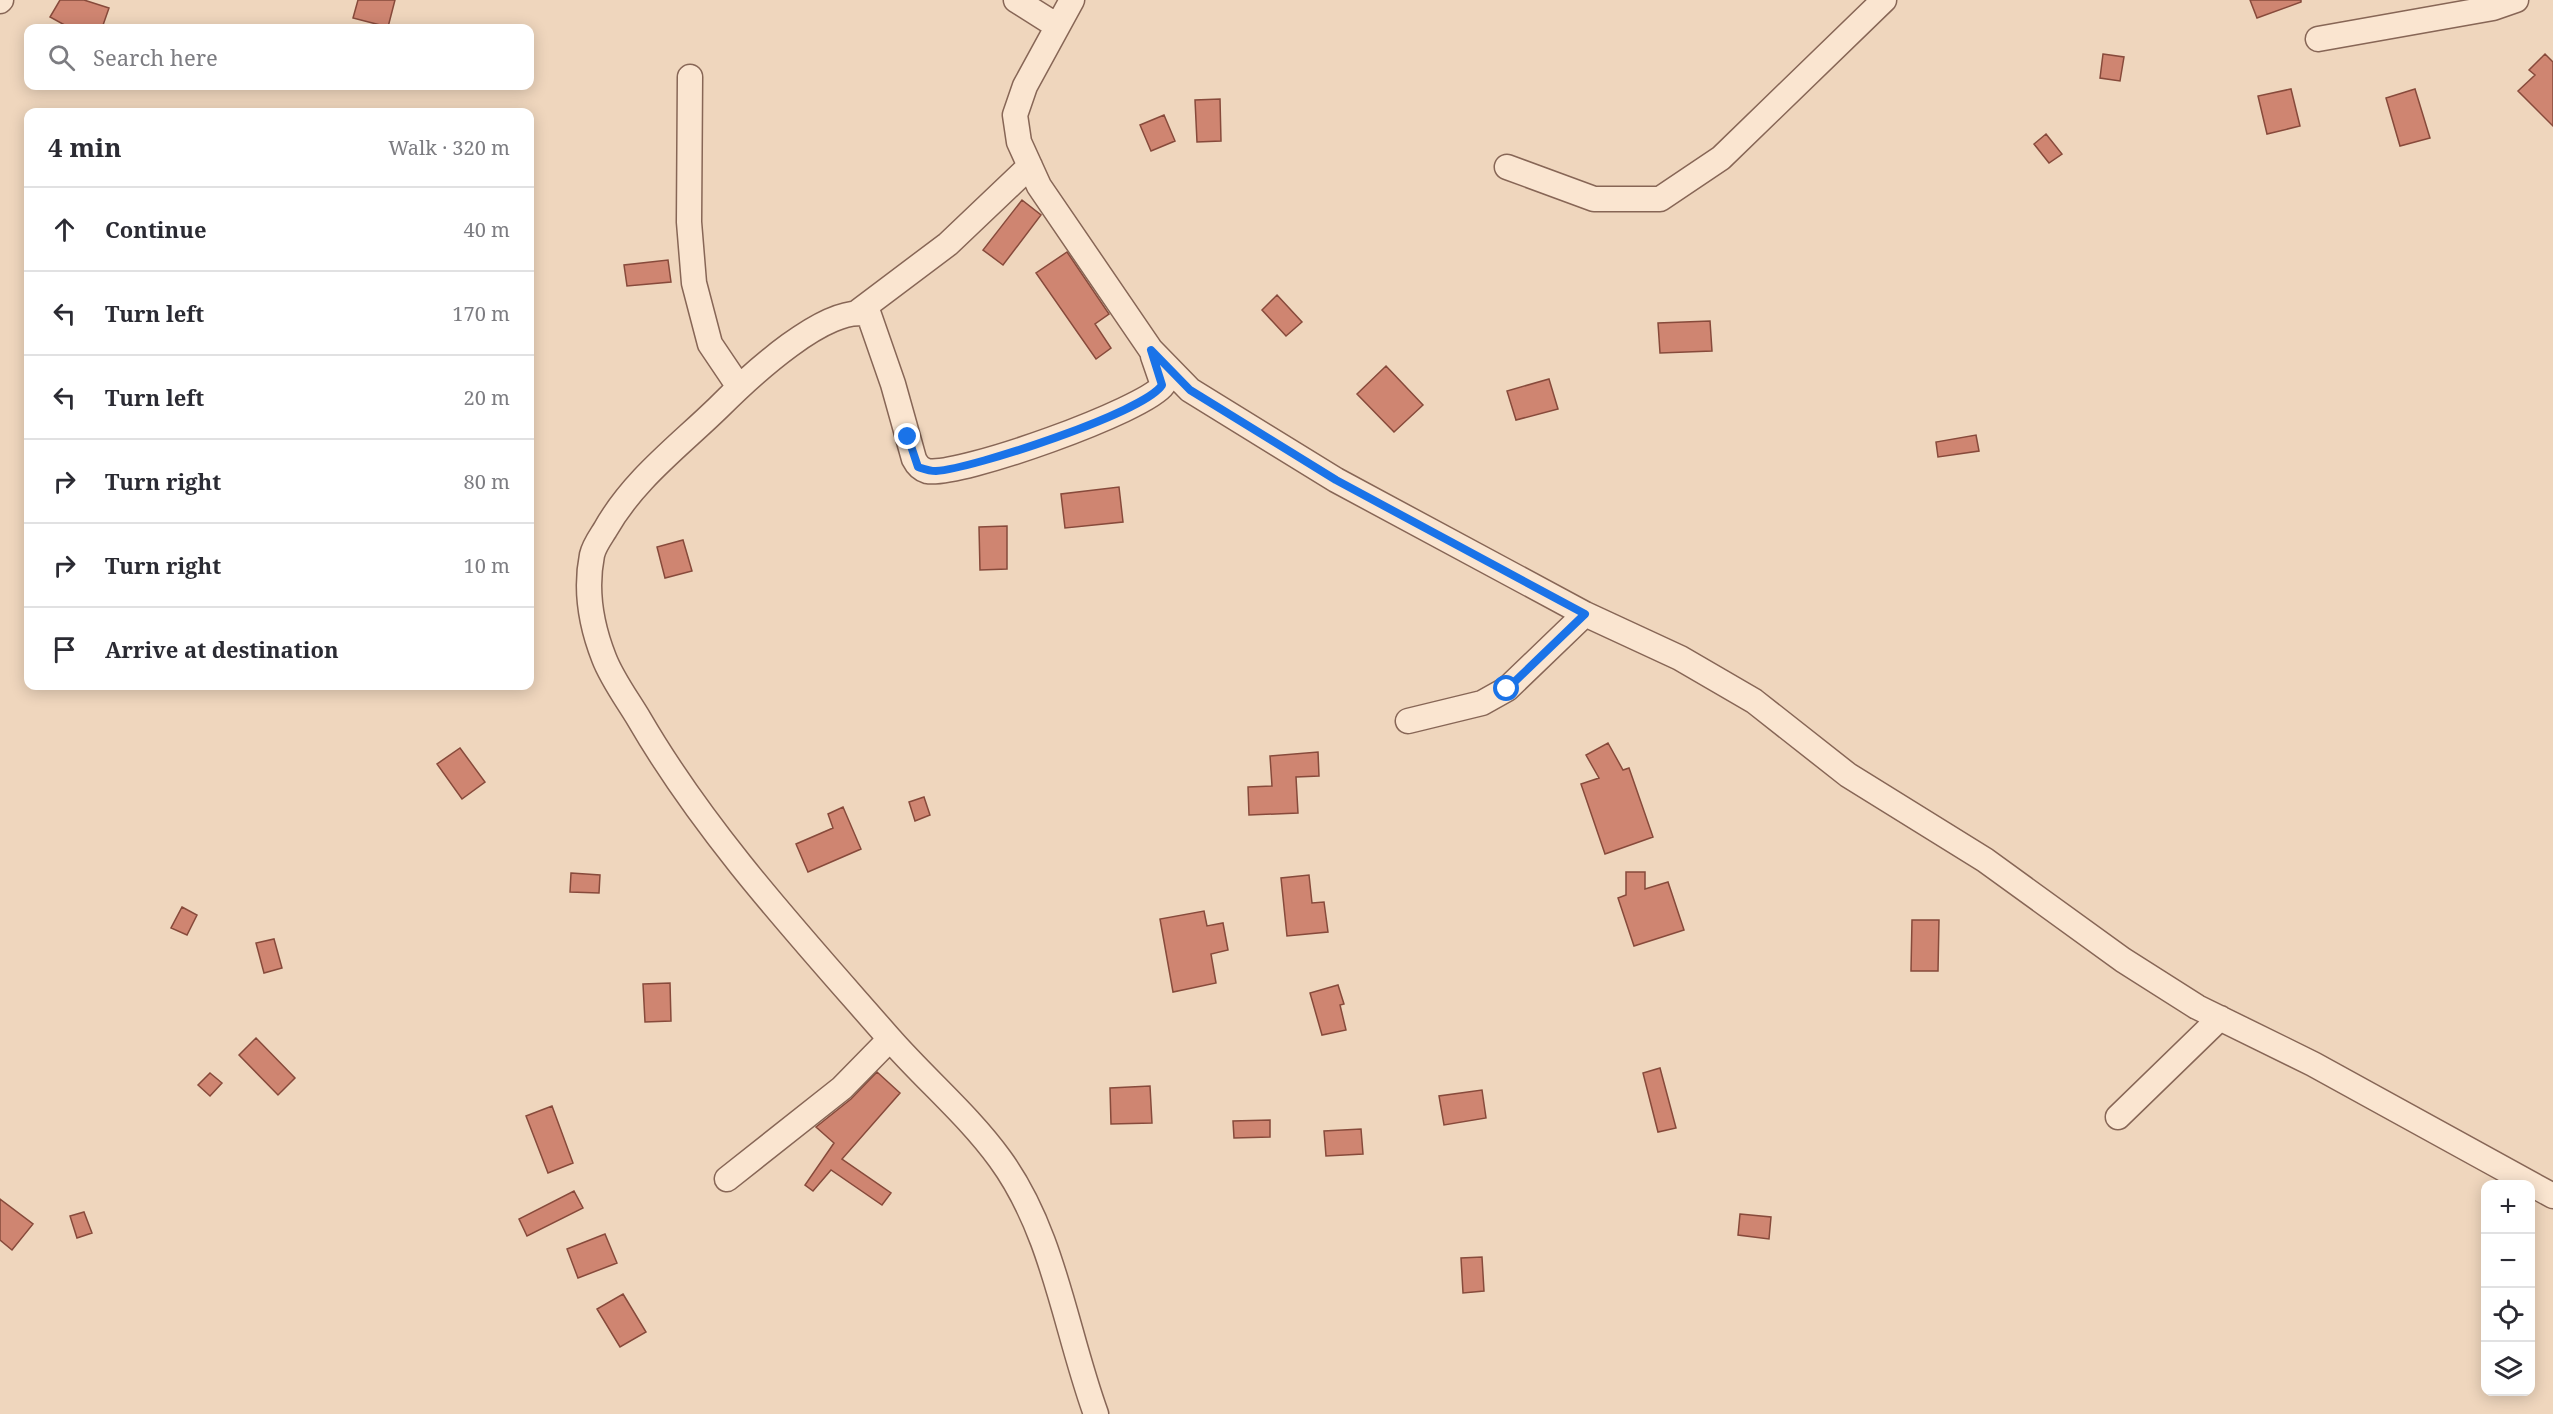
<!DOCTYPE html>
<meta charset="utf-8">
<style>
body{margin:0;font-family:"Noto Serif",serif;background:#f2f2f3;color:#2b2b33}
.controls{position:absolute;right:18px;bottom:18px;display:grid;overflow:hidden;border-radius:12px;box-shadow:0 3px 15px #0003}
.controls button{width:54px;height:54px;display:grid;place-items:center;padding:0;border:0;border-bottom:2px solid #e1e1e2;background:#fff;color:#2b2b33;font:30px sans-serif}
.stop{position:absolute;width:18px;height:18px;margin:-14px;border:4px solid #1a73e8;border-radius:50%;background:#fff}
.stop.end{background:#1a73e8;border-color:#fff;box-shadow:0 2px 6px #0008}
.list{margin:0;padding:0;list-style:none}
h2{display:flex;justify-content:space-between;align-items:center;height:78px;margin:0;padding:0 24px;font-size:26px}
h2 small{font-size:20px;font-weight:400;color:#7c7c81}
.list li{display:grid;grid-template-columns:39px 1fr auto;gap:18px;align-items:center;box-sizing:border-box;height:84px;padding:0 24px;border-top:2px solid #e1e1e2}
.list b{display:block;font-size:22px;white-space:nowrap}
.list em{font-size:20px;font-style:normal;color:#7c7c81}
.icon{flex:none;width:33px;height:33px;fill:none;stroke:currentColor;stroke-width:2;stroke-linecap:round;stroke-linejoin:round}
.map{position:relative;flex:none;width:2553px;height:1414px;overflow:hidden}
.search{position:absolute;background:#fff;box-shadow:0 3px 15px #0003;left:24px;top:24px;width:510px;height:66px;display:flex;align-items:center;gap:15px;box-sizing:border-box;padding:0 21px;border-radius:12px;color:#7c7c81;font-size:22px}
.panel{position:absolute;background:#fff;box-shadow:0 3px 15px #0003;left:24px;top:108px;width:510px;height:582px;border-radius:12px}
.map>svg:first-child{display:block}
.building{fill:#cf8571;stroke:#874a3b;stroke-width:1.5}
.lines{fill:none;stroke-linecap:round;stroke-linejoin:round}
.minor-casing{stroke:#876656;stroke-width:27}
.minor{stroke:#fae5d0;stroke-width:24}
.route{stroke:#1a73e8;stroke-width:8}
</style>
<div class="map">
<svg width="2553" height="1414" viewBox="0 0 2553 1414">
<rect width="100%" height="100%" fill="#efd6bd"/>
<!-- building -->
<path class="building" d="M 60,0 L 84,0 L 109,8 L 102,28 L 70,28 L 50,17 Z
M 358,0 L 395,0 L 388,27 L 353,18 Z
M 2250,0 L 2301,0 L 2301,2 L 2257,18 Z
M 2103,54 L 2124,57 L 2120,81 L 2100,78 Z
M 2545,54 L 2553,62 L 2553,126 L 2518,91 L 2535,75 L 2529,70 Z
M 2291,89 L 2300,126 L 2267,134 L 2258,96 Z
M 2415,89 L 2430,138 L 2400,146 L 2386,98 Z
M 1220,99 L 1221,141 L 1197,142 L 1195,100 Z
M 1164,115 L 1175,141 L 1151,151 L 1140,125 Z
M 2046,134 L 2062,154 L 2049,163 L 2034,144 Z
M 1022,200 L 1041,215 L 1003,265 L 983,250 Z
M 1067,252 L 1109,314 L 1095,324 L 1111,348 L 1096,359 L 1036,273 Z
M 668,260 L 671,282 L 627,286 L 624,265 Z
M 1277,295 L 1302,322 L 1286,336 L 1262,310 Z
M 1710,321 L 1712,351 L 1660,353 L 1658,323 Z
M 1386,366 L 1423,405 L 1394,432 L 1357,394 Z
M 1549,379 L 1558,409 L 1516,420 L 1507,391 Z
M 1976,435 L 1979,451 L 1938,457 L 1936,442 Z
M 1119,487 L 1123,522 L 1065,528 L 1061,494 Z
M 1007,526 L 1007,569 L 980,570 L 979,527 Z
M 683,540 L 692,571 L 665,578 L 657,547 Z
M 1608,743 L 1623,770 L 1629,768 L 1653,837 L 1605,854 L 1581,784 L 1599,778 L 1586,755 Z
M 460,748 L 485,782 L 462,799 L 437,764 Z
M 1318,752 L 1319,776 L 1296,777 L 1298,813 L 1249,815 L 1248,787 L 1272,786 L 1270,756 Z
M 924,797 L 930,815 L 915,821 L 909,802 Z
M 843,807 L 861,849 L 808,872 L 796,844 L 833,828 L 828,814 Z
M 1626,872 L 1645,872 L 1645,889 L 1668,882 L 1684,930 L 1634,946 L 1618,898 L 1626,895 Z
M 571,873 L 600,875 L 599,893 L 570,892 Z
M 1309,875 L 1312,903 L 1324,902 L 1328,932 L 1287,936 L 1281,878 Z
M 182,907 L 197,915 L 187,935 L 171,928 Z
M 1204,911 L 1207,926 L 1223,923 L 1228,950 L 1211,954 L 1216,983 L 1173,992 L 1160,919 Z
M 1912,920 L 1939,920 L 1938,971 L 1911,971 Z
M 274,939 L 282,968 L 264,973 L 256,943 Z
M 670,983 L 671,1021 L 645,1022 L 643,984 Z
M 1338,985 L 1344,1004 L 1340,1005 L 1346,1030 L 1322,1035 L 1310,993 Z
M 256,1038 L 295,1078 L 278,1095 L 239,1055 Z
M 1660,1068 L 1676,1128 L 1658,1132 L 1643,1073 Z
M 877,1072 L 900,1093 L 842,1159 L 891,1193 L 882,1205 L 831,1170 L 813,1191 L 805,1185 L 834,1143 L 816,1127 L 851,1099 Z
M 210,1073 L 222,1083 L 210,1096 L 198,1085 Z
M 1150,1086 L 1152,1123 L 1111,1124 L 1110,1088 Z
M 1482,1090 L 1486,1118 L 1444,1125 L 1439,1096 Z
M 552,1106 L 573,1163 L 548,1173 L 526,1116 Z
M 1270,1120 L 1270,1137 L 1234,1138 L 1233,1121 Z
M 1361,1129 L 1363,1154 L 1326,1156 L 1324,1131 Z
M 574,1191 L 583,1208 L 527,1236 L 519,1219 Z
M 0,1199 L 33,1224 L 12,1250 L 0,1240 Z
M 84,1212 L 92,1233 L 77,1238 L 70,1216 Z
M 1740,1214 L 1771,1217 L 1769,1239 L 1738,1235 Z
M 605,1234 L 617,1263 L 578,1278 L 567,1249 Z
M 1482,1257 L 1484,1291 L 1463,1293 L 1461,1258 Z
M 623,1294 L 646,1332 L 620,1347 L 597,1309 Z"/>
<g class="lines">
<!-- minor casing -->
<g class="minor-casing">
<path id="minor" d="M 1016,0 L 1054,24 L 1061,18
M 1072,0 L 1025,86 L 1015,115 L 1019,142 L 1039,186 L 1151,350 L 1190,390 L 1336,480 L 1585,614 L 1680,658 L 1754,701 L 1848,775 L 1985,860 L 2123,960 L 2197,1007 L 2313,1064 L 2553,1196
M 0,1 L 1,0
M 2318,39 L 2493,8 L 2516,0
M 690,77 L 689,222 L 694,283 L 710,344 L 739,387
M 1507,167 L 1594,199 L 1660,199 L 1721,158 L 1884,0
M 859,311 L 948,244 L 1030,166
M 1408,721 L 1482,703 L 1507,689 L 1585,614
M 2118,1117 L 2220,1018
M 727,1179 L 842,1088 L 890,1039
M 1096,1414 C 1065,1329 1054,1233 1000,1159 C 968,1115 926,1080 890,1039 C 802,938 707,836 639,719 C 627,699 612,679 604,658 C 591,625 585,590 592,555 C 594,546 600,538 605,530 C 633,480 679,446 719,407 C 747,379 829,301 869,315 L 893,384 L 914,459 C 917,465 920,469 927,471 C 959,477 1146,410 1163,385 L 1153,356"/>
</g>
<!-- minor -->
<use href="#minor" class="minor"/>
</g>
<g class="lines">
<!-- route -->
<path class="route" d="M 908,437 L 918,467 C 924,469 929,471 936,471 C 972,469 1145,412 1162,385 L 1151,350 L 1190,390 L 1336,480 L 1585,614 L 1507,689"/>
</g>
</svg>
<div class="controls">
<button>+</button>
<button>−</button>
<button><svg class="icon" aria-label="locate" viewBox="0 0 24 24"><circle cx="12" cy="12" r="6"/><path d="M12 2v4M12 18v4M2 12h4M18 12h4"/></svg></button>
<button><svg class="icon" aria-label="layers" viewBox="0 0 24 24"><path d="M12 4l9 5-9 5-9-5zM3 14l9 5 9-5"/></svg></button>
</div>
<div class="stop" style="left:1507px;top:689px"></div>
<div class="stop end" style="left:908px;top:437px"></div>
<div class="search"><svg class="icon" aria-label="search" viewBox="0 0 24 24"><circle cx="10" cy="10" r="6"/><path d="M15 15l6 6"/></svg>Search here</div>
<section class="panel">
<h2>4 min<small>Walk · 320 m</small></h2>
<ul class="list">
<li><svg class="icon" aria-label="ahead" viewBox="0 0 24 24"><path d="M12 20V5M6 11l6-6 6 6"/></svg><div><b>Continue</b></div><em>40 m</em></li>
<li><svg class="icon" aria-label="left" viewBox="0 0 24 24"><path d="M17 20v-9H6M10 6l-5 5 5 5"/></svg><div><b>Turn left</b></div><em>170 m</em></li>
<li><svg class="icon" aria-label="left" viewBox="0 0 24 24"><path d="M17 20v-9H6M10 6l-5 5 5 5"/></svg><div><b>Turn left</b></div><em>20 m</em></li>
<li><svg class="icon" aria-label="right" viewBox="0 0 24 24"><path d="M7 20v-9h11M14 6l5 5-5 5"/></svg><div><b>Turn right</b></div><em>80 m</em></li>
<li><svg class="icon" aria-label="right" viewBox="0 0 24 24"><path d="M7 20v-9h11M14 6l5 5-5 5"/></svg><div><b>Turn right</b></div><em>10 m</em></li>
<li><svg class="icon" aria-label="arrive" viewBox="0 0 24 24"><path d="M6 21V4h12l-3 4 3 4H6"/></svg><div><b>Arrive at destination</b></div></li>
</ul>
</section>
</div>
